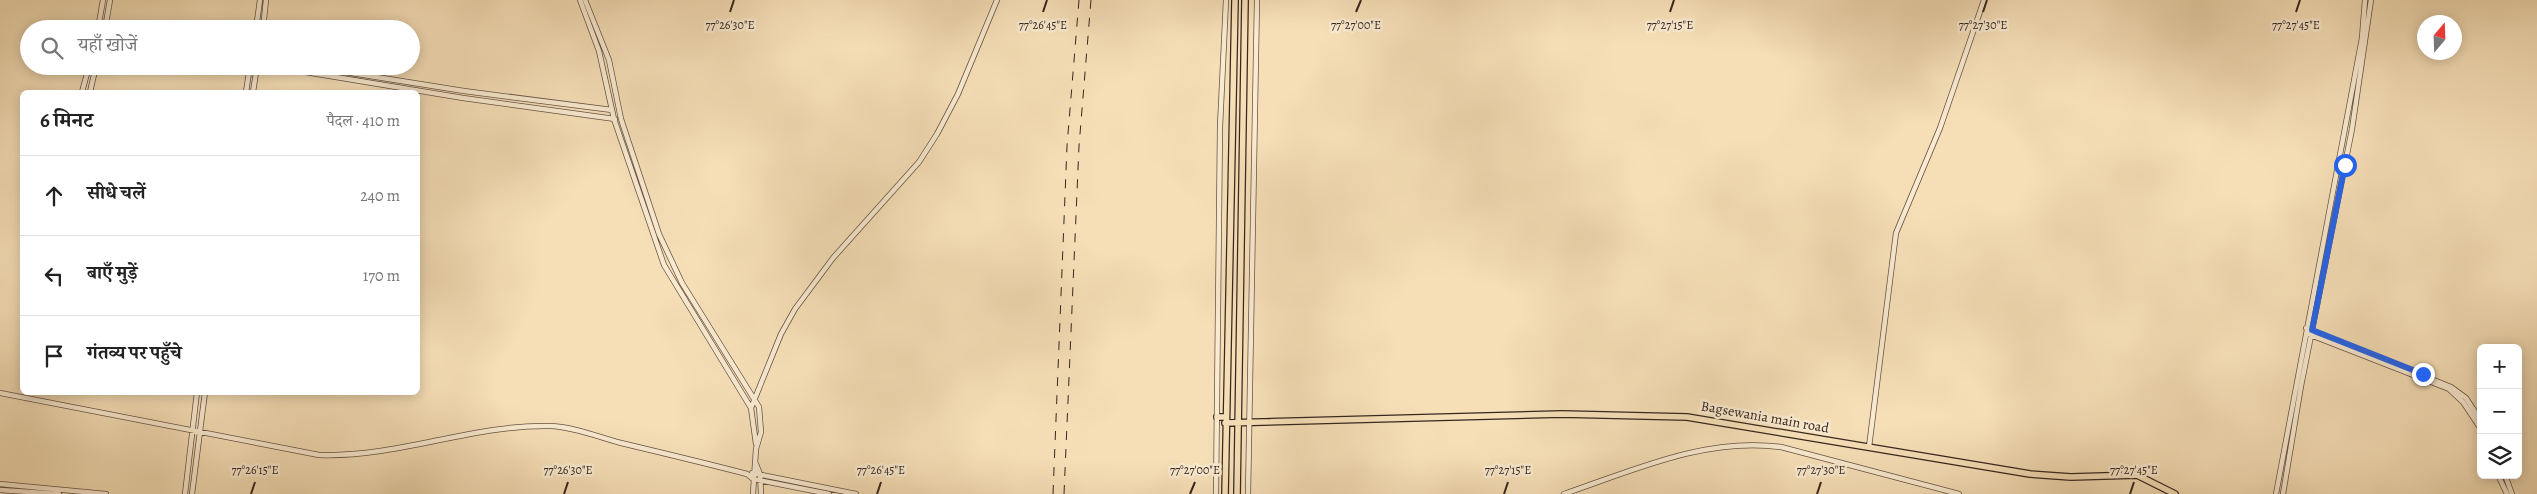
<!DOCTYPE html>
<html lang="hi">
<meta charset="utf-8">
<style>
body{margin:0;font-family:Alegreya,"Noto Serif Devanagari",serif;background:#f6f6f6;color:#222}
.controls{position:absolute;right:15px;bottom:15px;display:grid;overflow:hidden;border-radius:8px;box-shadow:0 2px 12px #0003}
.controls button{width:45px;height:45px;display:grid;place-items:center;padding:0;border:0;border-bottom:1px solid #e0e0e0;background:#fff;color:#222;font:25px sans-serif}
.compass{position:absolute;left:2417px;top:15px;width:45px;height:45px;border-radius:50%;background:#fff;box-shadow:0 2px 12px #0003;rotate:19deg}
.stop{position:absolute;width:15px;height:15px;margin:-11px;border:4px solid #2563eb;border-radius:50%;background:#fff}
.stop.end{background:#2563eb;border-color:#fff;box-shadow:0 1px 5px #0008}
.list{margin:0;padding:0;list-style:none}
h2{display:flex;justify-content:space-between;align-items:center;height:65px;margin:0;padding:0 20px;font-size:21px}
h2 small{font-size:16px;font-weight:400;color:#767676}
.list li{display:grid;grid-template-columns:32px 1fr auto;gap:15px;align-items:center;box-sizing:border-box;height:80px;padding:0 20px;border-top:1px solid #e0e0e0}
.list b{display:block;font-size:19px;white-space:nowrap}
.list em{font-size:16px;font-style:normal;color:#767676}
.icon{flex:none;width:28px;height:28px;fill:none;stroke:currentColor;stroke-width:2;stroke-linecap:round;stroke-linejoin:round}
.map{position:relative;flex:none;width:2537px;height:494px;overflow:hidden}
.search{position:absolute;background:#fff;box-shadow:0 2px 12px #0003;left:20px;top:20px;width:400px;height:55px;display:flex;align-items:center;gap:12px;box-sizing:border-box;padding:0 18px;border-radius:28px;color:#767676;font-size:19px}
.panel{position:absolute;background:#fff;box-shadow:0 2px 12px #0003;left:20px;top:90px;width:400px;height:305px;border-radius:8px}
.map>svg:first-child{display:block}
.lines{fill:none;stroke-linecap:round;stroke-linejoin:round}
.minor-casing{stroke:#655445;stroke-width:6}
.major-casing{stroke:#35261f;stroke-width:8}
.minor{stroke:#f9ead0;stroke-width:4.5}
.major{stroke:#f6dfb7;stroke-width:5.5}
.rail{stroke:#35261f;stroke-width:1;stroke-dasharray:9 9;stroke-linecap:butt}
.route{stroke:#2563eb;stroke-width:6}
.ticks{fill:none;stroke:#35261f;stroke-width:2}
.labels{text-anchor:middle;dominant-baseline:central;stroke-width:5;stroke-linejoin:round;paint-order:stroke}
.street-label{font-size:14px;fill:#35261f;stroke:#f9ead0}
.ticks-label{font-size:12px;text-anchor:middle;fill:#35261f;stroke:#f9ead0;stroke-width:5;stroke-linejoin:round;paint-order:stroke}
</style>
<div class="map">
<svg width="2537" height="494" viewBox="0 0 2537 494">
<rect width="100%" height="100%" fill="#f6dfb7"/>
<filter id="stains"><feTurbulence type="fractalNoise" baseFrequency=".004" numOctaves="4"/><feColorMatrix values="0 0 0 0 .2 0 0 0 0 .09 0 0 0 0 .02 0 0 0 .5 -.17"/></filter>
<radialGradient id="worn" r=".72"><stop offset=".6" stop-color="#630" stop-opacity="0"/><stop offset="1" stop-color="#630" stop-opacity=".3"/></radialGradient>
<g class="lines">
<!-- minor casing -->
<g class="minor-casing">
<path id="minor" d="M 580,0 L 599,51 L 614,119 L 664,265 L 751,408 L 756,444
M 585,0 L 609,60 L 621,119 L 659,234 L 682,283 L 759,407 L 761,432 L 756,449 L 753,494
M 98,29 L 103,0
M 105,29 L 110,0
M 256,29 L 260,0
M 263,29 L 266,0
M 269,66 L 463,98 L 615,119
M 307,66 L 464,91 L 612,110
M 82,92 L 89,66
M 90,92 L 96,66
M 246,92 L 250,66
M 253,92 L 257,66
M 2306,328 L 2451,387 L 2466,398 L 2481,421
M 2308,334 L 2449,389 L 2463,402 L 2481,429
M 0,393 L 319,455 C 397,458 473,424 551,426 C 574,427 599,437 621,443 C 663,453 705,463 747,474 L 753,479 L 829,494
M 751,408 L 781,334 L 795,309 L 833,258 L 919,162 L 937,134 L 958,94 L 997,0
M 1869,447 L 1896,233 L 1940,128 L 1984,0
M 756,464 L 760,474 L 761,494
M 752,473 L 856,494
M 2498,475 L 2507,494
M 2505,475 L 2512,494
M 0,484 L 106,494
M 0,490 L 59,494
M 185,494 L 197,392
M 192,494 L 205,392
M 1216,494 L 1220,127 L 1226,0
M 1248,494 L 1257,0
M 1564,494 C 1634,470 1706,437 1781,447 L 1959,494
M 2276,494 L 2362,38 L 2365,0
M 2283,494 L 2301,386 L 2352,129 L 2371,0"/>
</g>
<!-- major casing -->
<g class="major-casing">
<path id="major" d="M 1217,417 L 1226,417
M 1225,423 L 1562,414 L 1687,417 L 2030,474 L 2071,477 L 2137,475 L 2175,494
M 1225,494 L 1235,0
M 1237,494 L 1245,0"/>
</g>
<!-- minor -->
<use href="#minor" class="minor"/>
<!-- major -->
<use href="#major" class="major"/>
<!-- rail -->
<path class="rail" d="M 1053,494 L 1067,146 L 1079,0
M 1064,494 L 1079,146 L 1091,0"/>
</g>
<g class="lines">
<!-- route -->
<path class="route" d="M 2345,165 L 2312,330 L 2423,374"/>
</g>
<!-- ticks -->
<path class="ticks" d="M 730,12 L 734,0M 1043,12 L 1047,0M 1356,12 L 1361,0M 1670,12 L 1674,0M 1983,12 L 1987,0M 2296,12 L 2300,0M 251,494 L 255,482M 564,494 L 568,482M 877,494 L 881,482M 1190,494 L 1195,482M 1504,494 L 1508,482M 1817,494 L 1821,482M 2130,494 L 2134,482"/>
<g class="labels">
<!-- street labels -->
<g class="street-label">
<text transform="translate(1765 417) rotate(10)">Bagsewania main road</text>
</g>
</g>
<g class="ticks-label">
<text x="730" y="29">77°26'30"E</text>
<text x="1043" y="29">77°26'45"E</text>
<text x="1356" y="29">77°27'00"E</text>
<text x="1670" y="29">77°27'15"E</text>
<text x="1983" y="29">77°27'30"E</text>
<text x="2296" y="29">77°27'45"E</text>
<text x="255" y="474">77°26'15"E</text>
<text x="568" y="474">77°26'30"E</text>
<text x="881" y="474">77°26'45"E</text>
<text x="1195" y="474">77°27'00"E</text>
<text x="1508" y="474">77°27'15"E</text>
<text x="1821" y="474">77°27'30"E</text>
<text x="2134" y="474">77°27'45"E</text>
</g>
<rect width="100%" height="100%" filter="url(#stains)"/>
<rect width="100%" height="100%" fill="url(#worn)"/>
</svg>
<div class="controls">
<button>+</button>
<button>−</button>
<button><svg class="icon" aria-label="layers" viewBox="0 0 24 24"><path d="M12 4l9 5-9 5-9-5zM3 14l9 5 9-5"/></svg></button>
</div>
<svg class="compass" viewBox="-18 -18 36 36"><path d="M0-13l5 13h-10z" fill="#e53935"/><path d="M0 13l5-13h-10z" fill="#767676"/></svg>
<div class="stop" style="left:2345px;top:165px"></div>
<div class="stop end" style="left:2423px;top:374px"></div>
<div class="search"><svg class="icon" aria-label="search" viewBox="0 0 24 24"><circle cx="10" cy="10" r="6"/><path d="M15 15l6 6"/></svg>यहाँ खोजें</div>
<section class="panel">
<h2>6 मिनट<small>पैदल · 410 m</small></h2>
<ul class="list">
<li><svg class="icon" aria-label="ahead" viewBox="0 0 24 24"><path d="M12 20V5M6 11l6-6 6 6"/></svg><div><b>सीधे चलें</b></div><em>240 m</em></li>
<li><svg class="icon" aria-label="left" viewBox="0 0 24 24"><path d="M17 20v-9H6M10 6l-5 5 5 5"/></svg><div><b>बाएँ मुड़ें</b></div><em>170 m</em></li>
<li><svg class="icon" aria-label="arrive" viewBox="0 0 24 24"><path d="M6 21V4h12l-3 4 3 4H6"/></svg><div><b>गंतव्य पर पहुँचे</b></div></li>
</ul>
</section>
</div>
